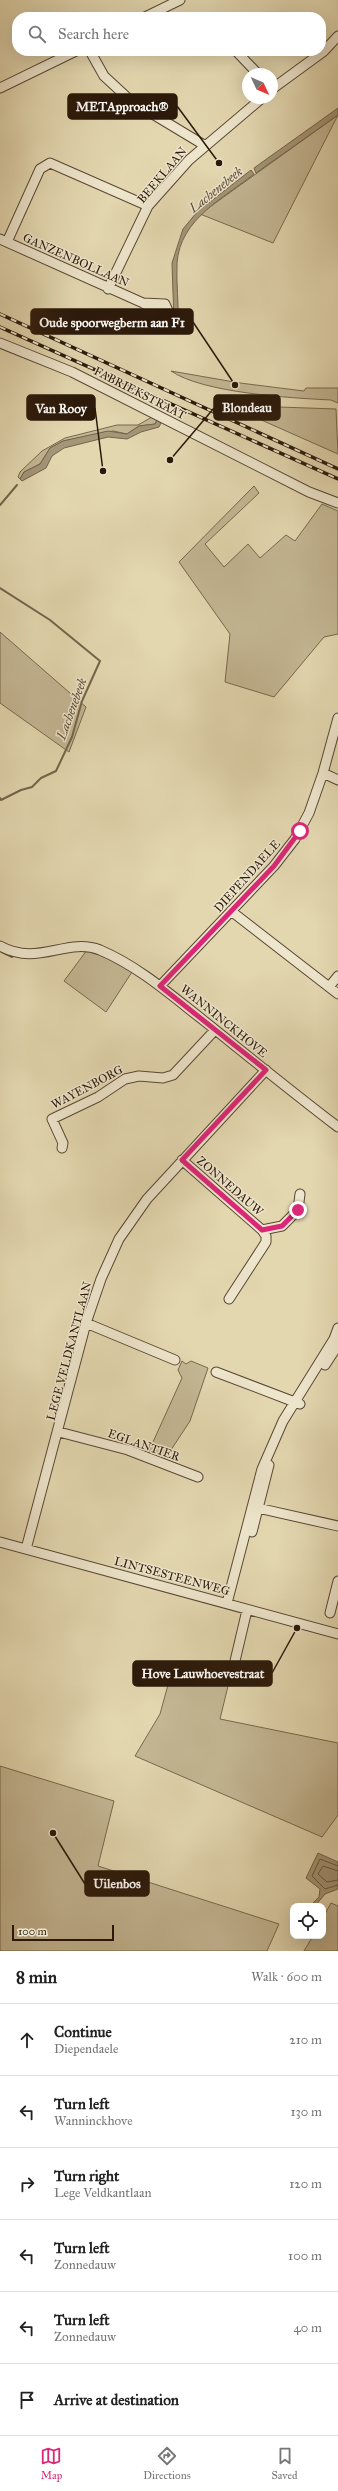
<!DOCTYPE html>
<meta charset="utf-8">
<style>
body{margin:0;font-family:"IM FELL Great Primer",serif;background:#f2f2f2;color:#222}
.controls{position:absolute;right:12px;bottom:12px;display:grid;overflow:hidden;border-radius:8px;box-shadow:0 4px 16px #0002}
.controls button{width:36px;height:36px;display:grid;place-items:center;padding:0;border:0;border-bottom:1px solid #e0e0e0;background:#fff;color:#222;font:20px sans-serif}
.compass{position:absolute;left:242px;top:68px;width:36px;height:36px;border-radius:50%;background:#fff;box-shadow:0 4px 16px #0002;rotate:134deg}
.scale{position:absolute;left:12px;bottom:10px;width:102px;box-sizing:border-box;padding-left:4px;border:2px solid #2a1809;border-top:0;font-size:11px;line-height:14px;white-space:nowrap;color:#2a1809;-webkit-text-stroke:3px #ede5cc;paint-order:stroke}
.stop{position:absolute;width:12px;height:12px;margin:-9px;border:3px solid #db2777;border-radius:50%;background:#fff}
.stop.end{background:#db2777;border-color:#fff;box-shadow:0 1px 4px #0008}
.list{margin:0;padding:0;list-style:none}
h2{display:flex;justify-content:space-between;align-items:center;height:52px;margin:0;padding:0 16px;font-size:17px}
h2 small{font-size:13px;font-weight:400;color:#767676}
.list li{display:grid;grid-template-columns:26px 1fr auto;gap:12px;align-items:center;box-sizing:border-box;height:72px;padding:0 16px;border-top:1px solid #e0e0e0}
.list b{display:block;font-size:15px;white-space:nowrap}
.list p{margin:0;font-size:13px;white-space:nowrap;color:#767676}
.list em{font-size:13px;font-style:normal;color:#767676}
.icon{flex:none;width:22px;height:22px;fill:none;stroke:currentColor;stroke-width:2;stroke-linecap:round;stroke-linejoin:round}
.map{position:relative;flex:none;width:338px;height:1951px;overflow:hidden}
.search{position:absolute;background:#fff;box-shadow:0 4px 16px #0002;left:12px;right:12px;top:12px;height:44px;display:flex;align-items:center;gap:10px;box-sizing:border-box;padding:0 14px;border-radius:16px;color:#767676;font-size:15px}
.sheet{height:484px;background:#fff}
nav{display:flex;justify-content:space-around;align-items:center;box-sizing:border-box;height:56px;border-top:1px solid #e0e0e0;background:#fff;font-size:11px;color:#767676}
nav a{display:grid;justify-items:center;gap:2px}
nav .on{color:#db2777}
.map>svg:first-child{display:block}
.green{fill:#c4b794;stroke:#77684e}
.water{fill:#a49677;stroke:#73644b}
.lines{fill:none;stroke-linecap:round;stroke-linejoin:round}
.shore{stroke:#675740;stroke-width:1}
.stream{stroke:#73644b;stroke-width:2}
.minor-casing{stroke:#584833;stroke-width:11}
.minor{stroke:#ede5cc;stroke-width:9}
.rail-casing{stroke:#2a1809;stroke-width:3.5}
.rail{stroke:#ede5cc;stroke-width:2;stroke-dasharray:6;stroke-linecap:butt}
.route{stroke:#db2777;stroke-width:5}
.labels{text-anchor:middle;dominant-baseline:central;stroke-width:3;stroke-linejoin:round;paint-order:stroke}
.street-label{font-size:12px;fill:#2a1809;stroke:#ede5cc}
.water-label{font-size:13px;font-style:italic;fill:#5b4a35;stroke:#ede5cc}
.leader{fill:none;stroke:#2a1809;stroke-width:1.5}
.callout-dot{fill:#2a1809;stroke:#ede5cc;stroke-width:1.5}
.callout{fill:#2a1809;stroke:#2a1809;stroke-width:1.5}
.callout-label{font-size:13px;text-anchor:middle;font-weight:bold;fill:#fff}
</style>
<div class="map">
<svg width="338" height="1951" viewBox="0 0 338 1951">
<rect width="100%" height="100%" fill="#e3d7b0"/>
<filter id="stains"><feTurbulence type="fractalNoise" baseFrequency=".005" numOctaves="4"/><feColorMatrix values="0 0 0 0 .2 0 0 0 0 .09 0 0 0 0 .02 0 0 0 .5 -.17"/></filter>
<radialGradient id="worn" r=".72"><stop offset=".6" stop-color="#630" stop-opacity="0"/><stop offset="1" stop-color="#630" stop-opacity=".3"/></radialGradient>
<!-- green -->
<path class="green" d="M 338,115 L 273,243 L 200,214 Z
M 171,371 L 240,383 L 304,391 L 306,388 L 338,388 L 338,403 L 331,400 C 291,398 203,393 171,371 Z
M 246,398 L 279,407 L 336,409 L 338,454 L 241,411 Z
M 152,417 L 157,420 L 155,424 L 139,426 L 127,434 L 113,431 L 63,441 L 50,448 L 40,464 L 24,472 L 20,479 L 18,477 L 20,472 L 42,451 L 65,438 L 117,425 L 138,425 Z
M 254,486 L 259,493 L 205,544 L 224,567 L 248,544 L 260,558 L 286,535 L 295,541 L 322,504 L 338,511 L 338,634 L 324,637 L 274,697 L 225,682 L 230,634 L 179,562 Z
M 0,632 L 86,707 L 69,752 L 0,703 Z
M 87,950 L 106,957 L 132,972 L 106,1012 L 64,981 Z
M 182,1361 L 186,1364 L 191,1361 L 208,1368 L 190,1421 L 165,1459 L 148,1453 L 182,1378 L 178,1370 Z
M 174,1663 L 221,1672 L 219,1681 L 229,1682 L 220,1719 L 338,1743 L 338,1815 L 322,1837 L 135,1756 L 160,1714 Z
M 0,1766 L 114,1801 L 98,1866 L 279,1924 L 267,1951 L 0,1951 Z
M 331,1903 L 338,1906 L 338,1951 L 304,1951 L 313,1936 L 323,1936 L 323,1918 Z"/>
<!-- water -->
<path class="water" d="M 338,108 L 338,115 L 256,173 L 254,168 Z
M 251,170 L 254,174 C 224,198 180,219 177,263 C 176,283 179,304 178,324 L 174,322 L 172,263 L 183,229 L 197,212 Z
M 157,420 L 162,421 L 159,427 L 141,432 L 127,439 L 108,437 L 64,448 L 52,456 L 46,468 L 22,481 L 20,479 L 24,472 L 40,464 L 50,448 L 63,441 L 108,431 L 127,434 L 139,426 L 155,424 Z
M 318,1853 L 338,1862 L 338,1889 L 325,1894 L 315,1906 L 312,1904 L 319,1897 L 320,1889 L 306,1878 Z"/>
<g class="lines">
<!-- shore -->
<path class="shore" d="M 338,1866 L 320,1859 L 312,1876 L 325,1889 L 338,1885
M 338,1871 L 323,1866 L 318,1874 L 327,1882 L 338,1880"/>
<!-- stream -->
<path class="stream" d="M 0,505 L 17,485
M 0,588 L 50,620 L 100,661 L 82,701 L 72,737 L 56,771 L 41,778 L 32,787 L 21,790 L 1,800 L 0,798
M 2,952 L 12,957"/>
<!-- minor casing -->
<g class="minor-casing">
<path id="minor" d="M 145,17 L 180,0
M 90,51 L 104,76 L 131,101 L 204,145
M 236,51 L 258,74
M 0,88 L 76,51
M 272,89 L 324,51 L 338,36
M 0,239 L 143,303 L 163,314 L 168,311 L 165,304 L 143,303
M 7,242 L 40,169 L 50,163 L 148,206
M 108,289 L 148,206 L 189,160 L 262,98
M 0,343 L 72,372 L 309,492 L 338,503
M 323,773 L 338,780
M 231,911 L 338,994
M 0,946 C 38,967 66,937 100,950 C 138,966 171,995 203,1020 C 248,1056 292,1092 338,1127
M 160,986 L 274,866 L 295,839 L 309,813 L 323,773 L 338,718
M 329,987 L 338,976
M 62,1148 L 63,1143 L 52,1119 L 98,1097 L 125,1079 L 139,1076 L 163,1078 L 173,1075 L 215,1030
M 182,1160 L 262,1230 L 266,1236 L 266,1242 L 229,1299
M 262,1230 L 282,1226 L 298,1210 L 300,1194
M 86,1323 L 175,1360
M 325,1365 L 338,1345
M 216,1372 L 300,1404
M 59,1432 L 128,1450 L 198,1477
M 253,1507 L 338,1526
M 252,1532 L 269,1465
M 0,1542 L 338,1634
M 26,1549 L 86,1323 L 101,1279 L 119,1239 L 147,1199 L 266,1070
M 227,1603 L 262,1469 L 283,1421 L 334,1339 L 338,1328
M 330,1613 L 338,1581
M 231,1678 L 247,1610"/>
</g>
<!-- minor -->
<use href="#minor" class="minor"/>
<!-- rail casing -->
<g class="rail-casing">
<path id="rail" d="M 0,314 L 338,469
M 0,327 L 338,479"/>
</g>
<!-- rail -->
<use href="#rail" class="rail"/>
</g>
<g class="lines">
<!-- route -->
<path class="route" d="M 298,1210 L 282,1226 L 262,1230 L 182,1160 L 266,1070 L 160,986 L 274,866 L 300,831"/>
</g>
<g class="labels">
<!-- street labels -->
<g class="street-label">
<text transform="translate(162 175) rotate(-50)">BEEKLAAN</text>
<text transform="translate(76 260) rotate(24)">GANZENBOLLAAN</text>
<text transform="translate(140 393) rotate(27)">FABRIEKSTRAAT</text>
<text transform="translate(247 876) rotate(-48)">DIEPENDAELE</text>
<text transform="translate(224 1021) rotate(39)">WANNINCKHOVE</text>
<text transform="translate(87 1087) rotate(-28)">WAYENBORG</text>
<text transform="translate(230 1186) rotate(41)">ZONNEDAUW</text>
<text transform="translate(69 1351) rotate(-75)">LEGE VELDKANTLAAN</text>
<text transform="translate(144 1445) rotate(19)">EGLANTIER</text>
<text transform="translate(172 1576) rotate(15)">LINTSESTEENWEG</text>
</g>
<!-- water labels -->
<g class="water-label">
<text transform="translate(216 190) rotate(-39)">Lachenebeek</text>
<text transform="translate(72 709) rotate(-70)">Lachenebeek</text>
</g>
</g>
<!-- callouts -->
<path class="leader" d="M219 163L177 106M235 385L193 322M170 460L214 408M103 471L95 408M297 1628L272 1673M53 1833L85 1884"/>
<g class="callout-dot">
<circle cx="219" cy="163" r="4"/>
<circle cx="235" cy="385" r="4"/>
<circle cx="170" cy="460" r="4"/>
<circle cx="103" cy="471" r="4"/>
<circle cx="297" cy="1628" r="4"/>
<circle cx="53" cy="1833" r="4"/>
</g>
<g class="callout">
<rect x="68" y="94" width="109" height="25" rx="4"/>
<rect x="31" y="309" width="162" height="25" rx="4"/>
<rect x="214" y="395" width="66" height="25" rx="4"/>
<rect x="27" y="395" width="68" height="25" rx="4"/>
<rect x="133" y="1661" width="139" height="25" rx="4"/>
<rect x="85" y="1871" width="64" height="25" rx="4"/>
</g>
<g class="callout-label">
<text x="122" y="111">METApproach®</text>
<text x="112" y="327">Oude spoorwegberm aan F1</text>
<text x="247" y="412">Blondeau</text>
<text x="61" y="413">Van Rooy</text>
<text x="203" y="1678">Hove Lauwhoevestraat</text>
<text x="117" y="1888">Uilenbos</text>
</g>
<rect width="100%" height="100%" filter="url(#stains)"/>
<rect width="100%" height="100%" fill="url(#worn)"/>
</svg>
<div class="controls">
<button><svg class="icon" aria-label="locate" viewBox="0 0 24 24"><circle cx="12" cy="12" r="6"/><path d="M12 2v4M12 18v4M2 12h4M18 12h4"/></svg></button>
</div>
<svg class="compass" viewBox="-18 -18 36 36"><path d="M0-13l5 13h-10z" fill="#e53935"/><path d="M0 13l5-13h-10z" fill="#767676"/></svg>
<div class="scale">100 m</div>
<div class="stop" style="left:300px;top:831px"></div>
<div class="stop end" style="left:298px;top:1210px"></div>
<div class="search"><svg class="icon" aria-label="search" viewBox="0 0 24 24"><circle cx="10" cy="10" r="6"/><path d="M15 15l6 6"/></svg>Search here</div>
</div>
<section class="sheet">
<h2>8 min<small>Walk · 600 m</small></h2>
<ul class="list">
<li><svg class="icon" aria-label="ahead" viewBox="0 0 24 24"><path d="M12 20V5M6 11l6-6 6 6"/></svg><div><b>Continue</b><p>Diependaele</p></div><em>210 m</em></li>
<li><svg class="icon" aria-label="left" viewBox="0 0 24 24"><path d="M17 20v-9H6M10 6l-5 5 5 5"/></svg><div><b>Turn left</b><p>Wanninckhove</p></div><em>130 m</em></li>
<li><svg class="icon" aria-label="right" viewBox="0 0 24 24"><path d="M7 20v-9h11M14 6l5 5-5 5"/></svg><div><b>Turn right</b><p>Lege Veldkantlaan</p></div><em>120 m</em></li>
<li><svg class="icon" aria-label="left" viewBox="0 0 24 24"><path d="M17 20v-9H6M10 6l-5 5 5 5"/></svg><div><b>Turn left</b><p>Zonnedauw</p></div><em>100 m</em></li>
<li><svg class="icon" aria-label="left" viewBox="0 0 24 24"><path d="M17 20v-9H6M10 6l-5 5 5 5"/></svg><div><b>Turn left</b><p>Zonnedauw</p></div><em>40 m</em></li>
<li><svg class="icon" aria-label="arrive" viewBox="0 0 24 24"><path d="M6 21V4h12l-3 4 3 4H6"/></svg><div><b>Arrive at destination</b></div></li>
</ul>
</section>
<nav>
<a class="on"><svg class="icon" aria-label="map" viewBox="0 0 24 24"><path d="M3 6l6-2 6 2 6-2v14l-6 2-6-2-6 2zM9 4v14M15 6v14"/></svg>Map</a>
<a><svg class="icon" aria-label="directions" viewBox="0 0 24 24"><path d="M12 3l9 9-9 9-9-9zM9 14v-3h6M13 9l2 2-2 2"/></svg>Directions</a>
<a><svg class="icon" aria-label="saved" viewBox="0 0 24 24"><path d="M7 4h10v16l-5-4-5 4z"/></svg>Saved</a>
</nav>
